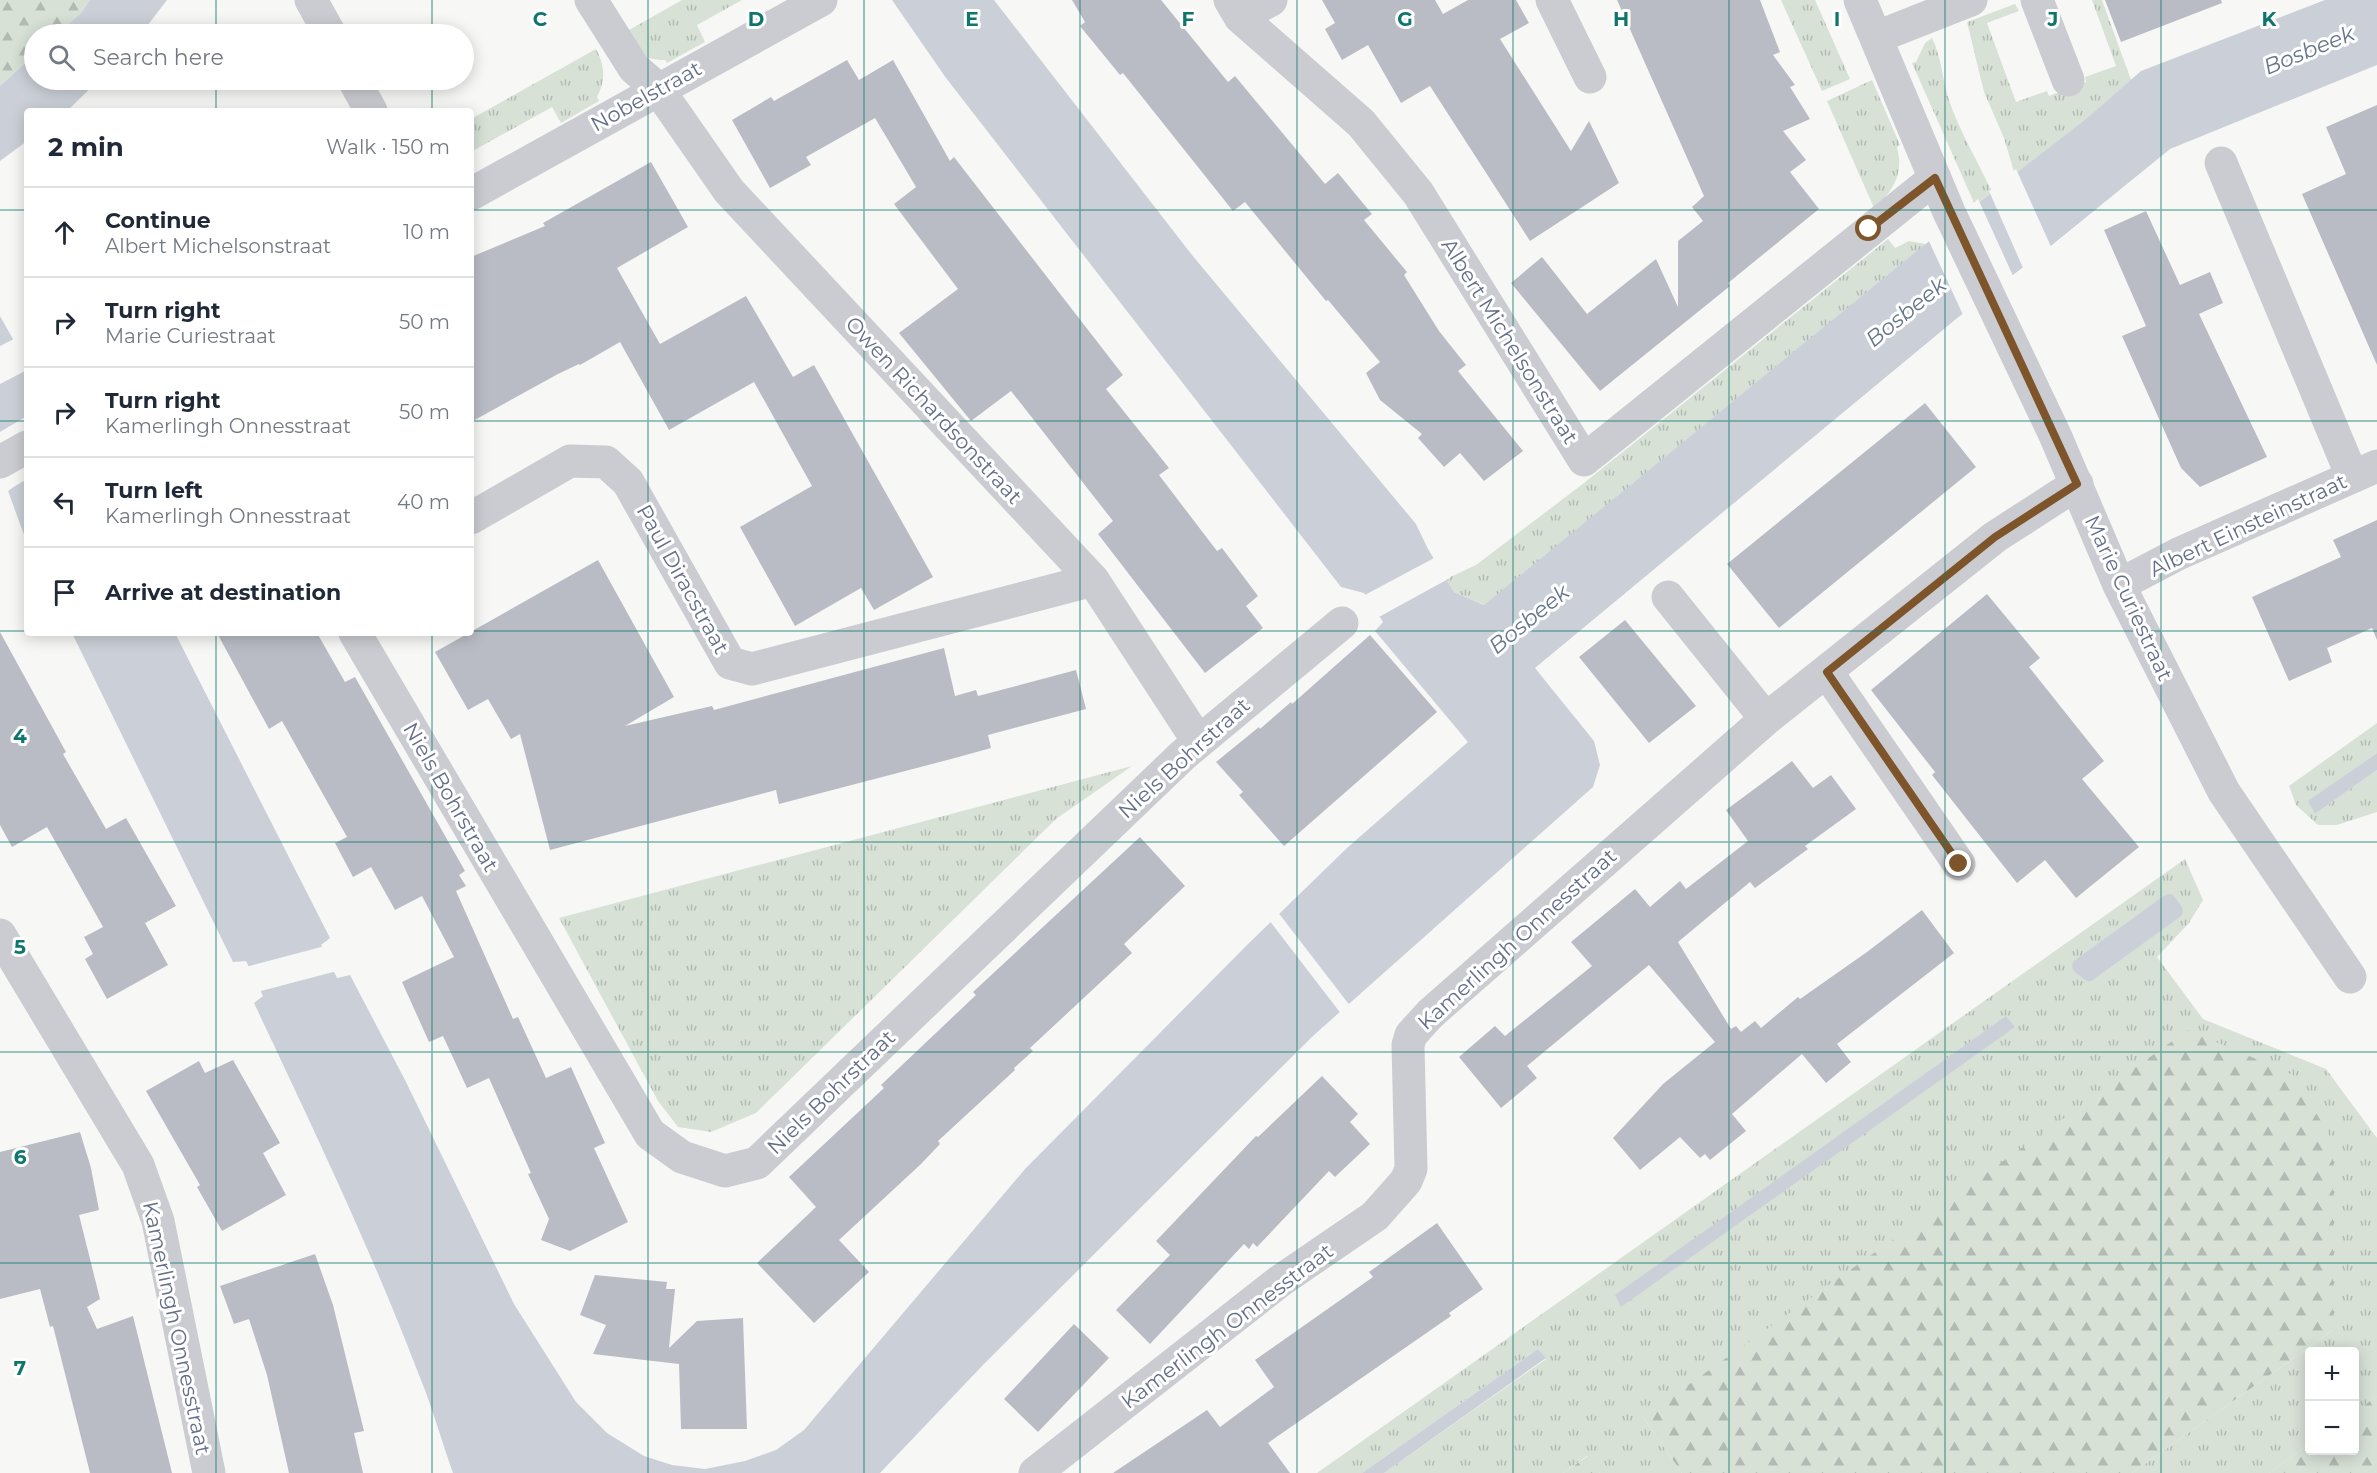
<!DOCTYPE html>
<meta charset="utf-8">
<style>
body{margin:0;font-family:Montserrat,sans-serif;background:#f6f6f7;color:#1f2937}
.controls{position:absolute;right:18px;bottom:18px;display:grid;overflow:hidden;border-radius:6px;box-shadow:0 3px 15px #0003}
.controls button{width:54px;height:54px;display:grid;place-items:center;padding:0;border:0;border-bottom:2px solid #e0e1e3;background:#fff;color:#1f2937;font:30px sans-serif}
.stop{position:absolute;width:18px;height:18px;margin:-14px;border:4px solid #7e552a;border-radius:50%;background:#fff}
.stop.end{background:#7e552a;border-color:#fff;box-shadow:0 2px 6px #0008}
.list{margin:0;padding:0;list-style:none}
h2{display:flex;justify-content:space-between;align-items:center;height:78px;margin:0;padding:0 24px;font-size:26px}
h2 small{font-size:20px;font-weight:400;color:#747a83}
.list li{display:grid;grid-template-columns:39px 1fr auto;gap:18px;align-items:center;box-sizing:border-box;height:90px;padding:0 24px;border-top:2px solid #e0e1e3}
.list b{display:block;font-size:22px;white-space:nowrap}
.list p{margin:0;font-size:20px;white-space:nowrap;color:#747a83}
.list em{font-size:20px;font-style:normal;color:#747a83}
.icon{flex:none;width:33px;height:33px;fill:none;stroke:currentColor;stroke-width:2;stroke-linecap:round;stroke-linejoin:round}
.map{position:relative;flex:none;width:2377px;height:1473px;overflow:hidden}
.search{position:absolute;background:#fff;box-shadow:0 3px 15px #0003;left:24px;top:24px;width:450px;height:66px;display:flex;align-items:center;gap:15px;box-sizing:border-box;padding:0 21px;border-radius:33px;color:#747a83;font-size:22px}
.panel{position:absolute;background:#fff;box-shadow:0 3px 15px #0003;left:24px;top:108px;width:450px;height:528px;border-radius:6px}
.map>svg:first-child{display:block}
.grass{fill:url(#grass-tufts)}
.forest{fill:url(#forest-firs)}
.water{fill:#cbd0d8}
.pier{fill:#f7f8f5}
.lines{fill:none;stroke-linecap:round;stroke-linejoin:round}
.stream{stroke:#cbd0d8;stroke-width:14}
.building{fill:#b9bcc4}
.minor{stroke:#caccd1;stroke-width:33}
.route{stroke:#7e552a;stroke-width:8}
.grid{fill:none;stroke:#0f766e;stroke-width:1.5;stroke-opacity:0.55}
.labels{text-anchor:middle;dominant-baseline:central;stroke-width:6;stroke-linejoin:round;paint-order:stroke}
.street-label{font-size:21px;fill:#646e89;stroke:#fff}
.water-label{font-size:22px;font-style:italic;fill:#65768b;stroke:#fff}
.grid-label{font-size:20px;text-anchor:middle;font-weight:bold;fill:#0f766e;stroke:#fff;stroke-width:6;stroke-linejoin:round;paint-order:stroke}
</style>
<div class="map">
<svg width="2377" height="1473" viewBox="0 0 2377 1473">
<defs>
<pattern id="grass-tufts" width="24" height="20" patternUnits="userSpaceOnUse" patternTransform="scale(1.5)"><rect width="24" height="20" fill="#d7e1d6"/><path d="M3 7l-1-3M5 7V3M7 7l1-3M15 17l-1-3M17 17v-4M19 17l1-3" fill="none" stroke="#b2bbb3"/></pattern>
<pattern id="forest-firs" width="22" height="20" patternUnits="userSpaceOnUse" patternTransform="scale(1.5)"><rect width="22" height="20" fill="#d7e1d6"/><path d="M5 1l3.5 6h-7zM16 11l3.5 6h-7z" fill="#b2bbb3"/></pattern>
</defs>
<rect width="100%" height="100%" fill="#f7f8f5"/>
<!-- grass -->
<path class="grass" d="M 682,0 L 742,0 L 697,25 L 705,42 L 667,63 L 665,60 C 641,60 636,51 622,34 Z
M 1781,0 L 1815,0 L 1850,79 L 1822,91 Z
M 2092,0 L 2102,0 L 2131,80 L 2087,118 L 2015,175 L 2004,138 L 1984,92 L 1967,22 L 2015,4 L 2019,11 L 1987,23 L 2016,102 L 2047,91 L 2049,96 L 2086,82 L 2085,77 L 2116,66 Z
M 1932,38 C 1942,58 1942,79 1949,100 C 1960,133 1978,161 1992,192 L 1975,205 L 1912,63 L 1916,62 L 1925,43 Z
M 596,49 C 605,66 606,80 597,97 L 599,101 L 561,123 L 552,107 L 471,152 L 471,119 Z
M 1872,80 L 1900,145 L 1897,147 C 1904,173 1894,191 1874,208 L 1827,101 Z
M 1888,239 L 1895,248 L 1909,241 L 1926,244 L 1485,605 L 1454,592 L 1446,579 L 1476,565 L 1584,483 Z
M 2377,723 L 2377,753 L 2309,801 L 2315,814 L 2377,770 L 2377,812 L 2337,825 L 2318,825 L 2296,805 L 2289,786 Z
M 1132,766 L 1056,819 L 756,1113 L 711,1132 L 678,1127 L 658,1101 L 559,918 Z
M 2185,859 L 2203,900 L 2189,923 L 2157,957 L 2203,1019 L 2326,1069 L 2377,1138 L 2377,1396 L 2355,1412 L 2354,1352 L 2310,1352 L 2309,1444 L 2269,1473 L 2132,1473 L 2333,1330 L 1643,1417 L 1682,1473 L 1600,1473 L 1587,1456 L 1563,1473 L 1384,1473 L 1546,1359 L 1538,1349 L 1362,1473 L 1317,1473 Z"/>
<!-- forest -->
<path class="forest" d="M 0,0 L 90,0 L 81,13 L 57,34 L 34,34 L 34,55 L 0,86 Z
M 2188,1030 L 2293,1075 L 2333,1141 L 2333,1330 L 2132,1473 L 1682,1473 L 1643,1417 Z
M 2377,1396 L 2377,1473 L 2269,1473 L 2309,1444 L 2310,1450 L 2354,1450 L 2355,1412 Z
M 1588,1456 L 1600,1473 L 1563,1473 Z"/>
<!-- water -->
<path class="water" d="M 90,0 L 167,0 L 141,34 L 57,34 L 81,13 Z
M 892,0 L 994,0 L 1192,255 L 1416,524 L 1428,549 L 1454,592 L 1484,605 L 1923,246 L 2087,118 L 2141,71 L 2325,0 L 2377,0 L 2377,65 L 2170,149 L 2052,245 L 1956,319 L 1535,668 L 1594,741 L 1600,765 L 1593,787 L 1314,1035 L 984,1364 L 880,1473 L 453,1473 C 441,1439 431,1403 417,1370 C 369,1245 311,1124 254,1003 L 263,996 L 246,961 L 233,962 L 72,633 L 175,633 L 330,938 L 321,945 L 337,978 L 350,975 L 405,1080 L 514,1304 L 576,1402 L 607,1433 L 644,1456 L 672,1465 L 705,1469 L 745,1461 L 776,1450 L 804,1430 L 1025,1169 L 1249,943 L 1347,848 L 1468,742 L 1375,631 L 1383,622 L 1364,593 L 1341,587 L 946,78 Z
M 34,55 L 34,80 L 99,80 L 67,111 L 27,111 L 27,141 L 0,161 L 0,86 Z
M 0,316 L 27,364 L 27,543 L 8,491 L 22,481 L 0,444 Z
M 2377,753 L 2377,770 L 2315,814 L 2308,801 Z
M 2006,1016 L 2015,1027 L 1621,1307 L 1615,1295 Z
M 1538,1349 L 1546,1358 L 1384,1473 L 1362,1473 Z"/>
<!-- pier -->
<path class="pier" d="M 2016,169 L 2052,249 L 2024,270 L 1989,191 Z
M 1978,199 L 2014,278 L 1964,317 L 1928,239 Z
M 16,338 L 27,358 L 27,370 L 0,384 L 0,346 Z
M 27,416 L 27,479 L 15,486 L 13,483 L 18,480 L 0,450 L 0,432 Z
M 1436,557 L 1450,578 L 1377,618 L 1363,596 Z
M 1277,911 L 1351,1007 L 1342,1015 L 1269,920 Z
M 325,946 L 337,971 L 257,992 L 246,967 Z"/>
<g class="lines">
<!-- stream -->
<path class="stream" d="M 2169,901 L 2176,911 L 2089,974 L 2079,966 Z"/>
</g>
<!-- building -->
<path class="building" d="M 1072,0 L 1161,0 L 1228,82 L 1235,76 L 1325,184 L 1338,173 L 1372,214 L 1364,220 L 1407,272 L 1404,275 L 1439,331 L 1466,365 L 1458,371 L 1523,451 L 1484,481 L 1460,453 L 1444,467 L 1418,438 L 1422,434 L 1380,400 L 1366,373 L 1380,362 L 1328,300 L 1326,301 L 1245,202 L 1233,211 L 1123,73 L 1120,75 L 1080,26 L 1085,22 Z
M 1322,0 L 1435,0 L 1443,14 L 1468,0 L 1516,0 L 1529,23 L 1500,39 L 1571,151 L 1589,121 L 1619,183 L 1530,241 L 1430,86 L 1401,103 L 1368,45 L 1342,60 L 1325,29 L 1335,23 Z
M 1617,0 L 1760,0 L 1780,52 L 1773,55 L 1795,85 L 1790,87 L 1810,119 L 1783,131 L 1806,160 L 1790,172 L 1819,209 L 1728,283 L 1730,286 L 1600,391 L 1511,283 L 1542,257 L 1587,314 L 1656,259 L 1678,307 L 1678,241 L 1703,221 L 1692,207 L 1704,196 Z
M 2105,0 L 2221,0 L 2222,3 L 2121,42 Z
M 847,60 L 859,80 L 893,60 L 950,161 L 954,157 L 1123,375 L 1106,389 L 1169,468 L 1159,475 L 1217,551 L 1222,548 L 1258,596 L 1246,606 L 1263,628 L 1205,673 L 1098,534 L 1113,521 L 1011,391 L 971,421 L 899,333 L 958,289 L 894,204 L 916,187 L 875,118 L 806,157 L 811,165 L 770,188 L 732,120 L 771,97 L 774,101 Z
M 2377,105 L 2377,365 L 2302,194 L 2346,174 L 2326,127 Z
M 651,162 L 688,227 L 617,268 L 660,344 L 746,296 L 793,377 L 814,365 L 933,577 L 874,610 L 861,588 L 795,626 L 740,527 L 812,486 L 754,382 L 669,430 L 620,342 L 580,365 L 579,364 L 558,374 L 471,422 L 471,257 L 545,226 L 543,223 Z
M 2146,211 L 2180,285 L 2210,272 L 2223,303 L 2199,314 L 2267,457 L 2200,487 L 2181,468 L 2122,336 L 2146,326 L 2104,230 Z
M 1925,403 L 1976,467 L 1779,628 L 1727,564 Z
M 2377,520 L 2377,640 L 2372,628 L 2327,648 L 2332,662 L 2289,681 L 2252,597 L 2341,557 L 2333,540 Z
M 598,560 L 674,697 L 625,726 L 712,706 L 714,710 L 944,648 L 955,696 L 976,690 L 978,696 L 1076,670 L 1086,709 L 988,735 L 991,748 L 955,758 L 779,804 L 776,790 L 550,850 L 520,734 L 511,739 L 488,699 L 468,710 L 435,652 Z
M 1987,594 L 2040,658 L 2029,667 L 2104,761 L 2082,779 L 2139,847 L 2076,898 L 2045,860 L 2017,883 L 1932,775 L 1935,772 L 1871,690 Z
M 1625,620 L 1696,706 L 1649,743 L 1579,657 Z
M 0,632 L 66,752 L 63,754 L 106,829 L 126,818 L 176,906 L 145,923 L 168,965 L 107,999 L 85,959 L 93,954 L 84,937 L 103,927 L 47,827 L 12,847 L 0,825 Z
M 217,633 L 317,633 L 345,682 L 355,677 L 465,871 L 459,875 L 466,886 L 456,891 L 513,1019 L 518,1017 L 546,1078 L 571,1067 L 605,1143 L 594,1148 L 628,1222 L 570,1251 L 541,1240 L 549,1219 L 528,1174 L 531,1173 L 489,1078 L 467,1088 L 443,1036 L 429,1042 L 402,982 L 454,957 L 422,896 L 395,910 L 371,867 L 353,877 L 335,843 L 347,837 L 282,721 L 269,729 Z
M 1370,635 L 1437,712 L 1284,846 L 1239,795 L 1243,792 L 1216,762 L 1259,727 L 1260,729 L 1291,702 L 1292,704 Z
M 1792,761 L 1813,788 L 1831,775 L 1856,809 L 1805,846 L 1808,849 L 1755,888 L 1750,882 L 1678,942 L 1731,1029 L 1736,1026 L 1741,1032 L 1755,1021 L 1761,1028 L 1798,997 L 1800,999 L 1867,952 L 1922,910 L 1954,953 L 1837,1044 L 1851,1062 L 1826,1083 L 1802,1054 L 1732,1114 L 1746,1131 L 1710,1160 L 1705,1154 L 1700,1158 L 1680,1137 L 1640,1170 L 1613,1138 L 1663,1084 L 1715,1042 L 1649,965 L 1527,1066 L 1537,1078 L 1501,1108 L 1459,1057 L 1495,1026 L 1505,1036 L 1592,966 L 1571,942 L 1635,889 L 1650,907 L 1680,881 L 1686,889 L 1748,841 L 1726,810 Z
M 1140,837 L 1185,886 L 1124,944 L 1132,953 L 1030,1048 L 1033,1051 L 1014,1068 L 1015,1070 L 938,1141 L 940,1144 L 921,1164 L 839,1240 L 869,1272 L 814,1323 L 757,1263 L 816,1207 L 789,1177 L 884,1088 L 881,1085 L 976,995 L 973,992 Z
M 233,1060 L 280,1143 L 263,1153 L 286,1195 L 222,1231 L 197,1187 L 200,1185 L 146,1091 L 199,1061 L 205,1073 Z
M 1322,1076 L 1358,1114 L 1350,1122 L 1370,1144 L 1335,1177 L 1329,1171 L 1257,1247 L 1253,1243 L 1249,1249 L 1244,1244 L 1150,1344 L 1116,1310 L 1170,1255 L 1156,1241 L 1256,1136 L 1258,1137 Z
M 80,1132 L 91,1168 L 99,1210 L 79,1215 L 100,1299 L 87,1307 L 97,1329 L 133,1316 L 172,1473 L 90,1473 L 53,1326 L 50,1327 L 40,1289 L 0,1299 L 0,1152 Z
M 1437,1223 L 1483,1289 L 1449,1313 L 1451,1316 L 1268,1443 L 1290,1473 L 1113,1473 L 1207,1410 L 1220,1427 L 1274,1387 L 1255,1360 L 1373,1277 L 1369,1272 Z
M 315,1254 L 333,1305 L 364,1431 L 354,1433 L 363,1473 L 289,1473 L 267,1375 L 249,1319 L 234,1324 L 220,1286 Z
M 595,1275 L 667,1282 L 666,1289 L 675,1289 L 669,1348 L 697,1321 L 743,1318 L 747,1429 L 681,1429 L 679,1364 L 593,1354 L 606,1325 L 580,1315 Z
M 1074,1324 L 1109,1358 L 1038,1432 L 1004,1399 Z"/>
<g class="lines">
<!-- minor -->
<path class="minor" d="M 311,0 L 330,34
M 591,0 L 634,68 L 658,89 L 729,191 L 1093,580 L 1198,741
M 1230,0 L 1240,17 L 1361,123 L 1418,193 L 1584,460 L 1935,178
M 1552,0 L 1590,77
M 1860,0 L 1949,212 L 2055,435 L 2119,585 L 2224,792 L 2350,977
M 2037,0 L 2068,80
M 1240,17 L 1271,0
M 1877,37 L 1971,0
M 354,80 L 371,111
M 2221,163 L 2352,476
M 471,194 L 821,0
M 0,462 L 27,447
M 471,518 L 570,461 L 606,462 L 628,482 L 730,663 L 752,669 L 1093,580
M 2119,585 L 2178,554 L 2377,466
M 1668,597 L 1766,719
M 355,633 L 650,1134 L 682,1157 L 725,1171 L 757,1163 L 1183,755 L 1342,623
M 1827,672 L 1959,864
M 0,935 L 138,1165 L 158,1221 L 209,1473
M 1035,1473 L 1280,1281 L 1375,1216 L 1406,1181 L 1411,1169 L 1408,1045 L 1411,1035 L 1430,1014 L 1766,719 L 1995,537 L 2077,484"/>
</g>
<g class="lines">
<!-- route -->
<path class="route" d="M 1869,229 L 1935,178 L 2077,484 L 1995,537 L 1827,672 L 1959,864"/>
</g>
<!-- grid -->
<path class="grid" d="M 216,0 L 216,34M 432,0 L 432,34M 648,0 L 648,1473M 864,0 L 864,1473M 1080,0 L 1080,1473M 1297,0 L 1297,1473M 1513,0 L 1513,1473M 1729,0 L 1729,1473M 1945,0 L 1945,1473M 2161,0 L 2161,1473M 216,80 L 216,111M 432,80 L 432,111M 0,210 L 27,210M 471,210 L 2377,210M 0,421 L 27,421M 471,421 L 2377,421M 0,631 L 27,631M 471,631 L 2377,631M 216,633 L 216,1473M 432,633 L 432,1473M 0,842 L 2377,842M 0,1052 L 2377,1052M 0,1263 L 2377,1263"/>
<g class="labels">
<!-- street labels -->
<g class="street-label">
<text transform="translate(646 96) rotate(-29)">Nobelstraat</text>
<text transform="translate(1510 341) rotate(58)">Albert Michelsonstraat</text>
<text transform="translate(934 410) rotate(47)">Owen Richardsonstraat</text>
<text transform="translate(2248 525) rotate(-25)">Albert Einsteinstraat</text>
<text transform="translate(683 579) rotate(61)">Paul Diracstraat</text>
<text transform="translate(2129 598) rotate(65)">Marie Curiestraat</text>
<text transform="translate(1184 758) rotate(-42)">Niels Bohrstraat</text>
<text transform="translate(451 797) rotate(60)">Niels Bohrstraat</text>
<text transform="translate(1517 939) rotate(-42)">Kamerlingh Onnesstraat</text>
<text transform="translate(831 1092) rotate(-44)">Niels Bohrstraat</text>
<text transform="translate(1227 1326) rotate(-37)">Kamerlingh Onnesstraat</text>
<text transform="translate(177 1328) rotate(78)">Kamerlingh Onnesstraat</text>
</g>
<!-- water labels -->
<g class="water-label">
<text transform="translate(2309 50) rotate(-22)">Bosbeek</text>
<text transform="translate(1906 312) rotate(-39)">Bosbeek</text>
<text transform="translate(1529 619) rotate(-39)">Bosbeek</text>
</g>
</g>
<g class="grid-label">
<text x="540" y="26">C</text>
<text x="756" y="26">D</text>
<text x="972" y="26">E</text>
<text x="1188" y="26">F</text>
<text x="1405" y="26">G</text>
<text x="1621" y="26">H</text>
<text x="1837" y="26">I</text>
<text x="2053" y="26">J</text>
<text x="2269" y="26">K</text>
<text x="20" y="743">4</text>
<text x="20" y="954">5</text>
<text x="20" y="1164">6</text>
<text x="20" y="1375">7</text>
</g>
</svg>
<div class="controls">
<button>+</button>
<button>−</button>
</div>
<div class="stop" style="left:1869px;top:229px"></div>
<div class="stop end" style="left:1959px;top:864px"></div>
<div class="search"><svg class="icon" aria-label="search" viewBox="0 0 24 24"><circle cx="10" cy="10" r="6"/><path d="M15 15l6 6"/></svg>Search here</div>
<section class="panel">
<h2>2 min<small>Walk · 150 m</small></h2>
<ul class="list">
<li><svg class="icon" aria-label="ahead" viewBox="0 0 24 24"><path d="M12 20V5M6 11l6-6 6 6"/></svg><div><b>Continue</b><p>Albert Michelsonstraat</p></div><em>10 m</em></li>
<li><svg class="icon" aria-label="right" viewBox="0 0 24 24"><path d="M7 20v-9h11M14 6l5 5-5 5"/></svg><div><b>Turn right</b><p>Marie Curiestraat</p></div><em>50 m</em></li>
<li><svg class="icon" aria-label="right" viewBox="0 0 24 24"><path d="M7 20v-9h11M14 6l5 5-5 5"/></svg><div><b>Turn right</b><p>Kamerlingh Onnesstraat</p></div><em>50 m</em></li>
<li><svg class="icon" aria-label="left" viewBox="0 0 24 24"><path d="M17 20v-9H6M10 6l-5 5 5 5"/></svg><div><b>Turn left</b><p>Kamerlingh Onnesstraat</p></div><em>40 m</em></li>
<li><svg class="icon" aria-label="arrive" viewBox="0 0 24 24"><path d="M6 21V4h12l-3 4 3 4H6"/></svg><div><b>Arrive at destination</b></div></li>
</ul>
</section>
</div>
